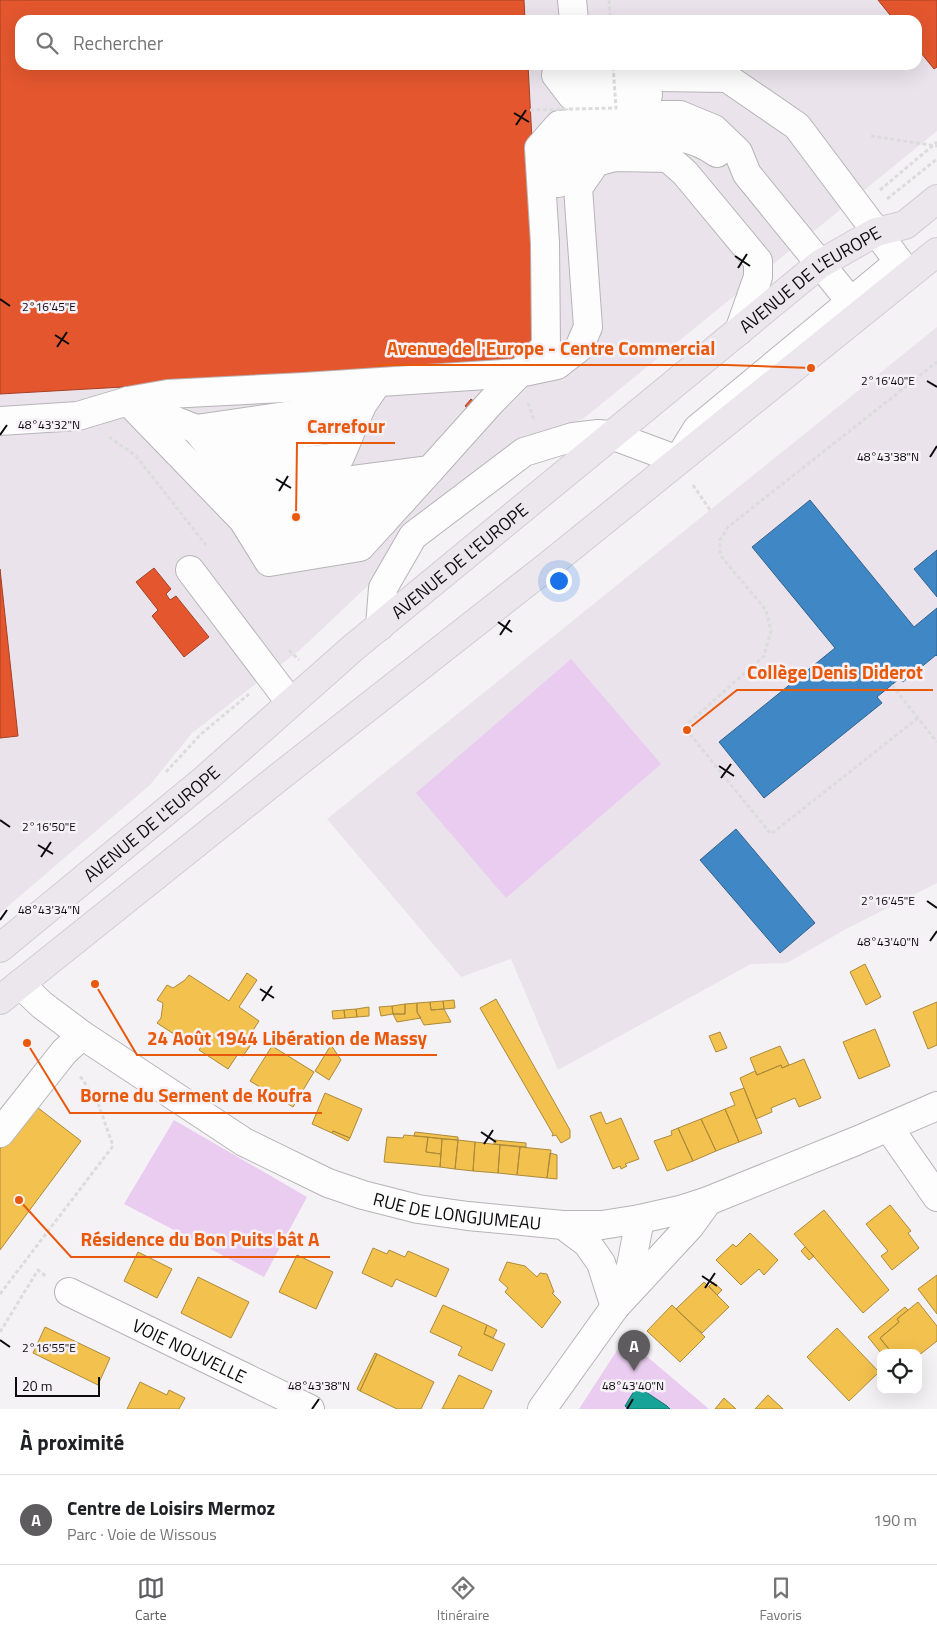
<!DOCTYPE html>
<html lang="fr">
<meta charset="utf-8">
<style>
body{margin:0;font-family:"Titillium Web",sans-serif;background:#f2f2f2;color:#202124}
.controls{position:absolute;right:15px;bottom:15px;display:grid;overflow:hidden;border-radius:10px;box-shadow:0 5px 20px #0002}
.controls button{width:45px;height:45px;display:grid;place-items:center;padding:0;border:0;border-bottom:1px solid #e0e0e0;background:#fff;color:#202124;font:25px sans-serif}
.scale{position:absolute;left:15px;bottom:12px;width:85px;box-sizing:border-box;padding-left:5px;border:2px solid #0d0b0d;border-top:0;font-size:14px;line-height:18px;white-space:nowrap;color:#0d0b0d;-webkit-text-stroke:4px #f6f1f7;paint-order:stroke}
.you{position:absolute;left:558px;top:580px;width:18px;height:18px;margin:-12px;border:4px solid #fff;border-radius:50%;background:#1a73e8;box-shadow:0 0 0 8px #1a73e833}
.badge{display:grid;place-items:center;width:32px;height:32px;border-radius:50%;background:#5e5c5f;color:#fff;font-size:16px;font-weight:700}
.pin{position:absolute;translate:-50% -41px;filter:drop-shadow(0 1px 2px #0008)}
.pin::after{content:'';position:absolute;top:26px;width:18px;height:15px;background:inherit;clip-path:polygon(0 0,100% 0,50% 100%)}
.list{margin:0;padding:0;list-style:none}
h2{display:flex;justify-content:space-between;align-items:center;height:65px;margin:0;padding:0 20px;font-size:21px}
h2 small{font-size:16px;font-weight:400;color:#757577}
.list li{display:grid;grid-template-columns:32px 1fr auto;gap:15px;align-items:center;box-sizing:border-box;height:90px;padding:0 20px;border-top:1px solid #e0e0e0}
.list b{display:block;font-size:19px;white-space:nowrap}
.list p{margin:0;font-size:16px;white-space:nowrap;color:#757577}
.list em{font-size:16px;font-style:normal;color:#757577}
.icon{flex:none;width:28px;height:28px;fill:none;stroke:currentColor;stroke-width:2;stroke-linecap:round;stroke-linejoin:round}
.map{position:relative;flex:none;width:937px;height:1409px;overflow:hidden}
.search{position:absolute;background:#fff;box-shadow:0 5px 20px #0002;left:15px;right:15px;top:15px;height:55px;display:flex;align-items:center;gap:12px;box-sizing:border-box;padding:0 18px;border-radius:15px;color:#757577;font-size:19px}
.sheet{height:155px;background:#fff}
nav{display:flex;justify-content:space-around;align-items:center;box-sizing:border-box;height:70px;border-top:1px solid #e0e0e0;background:#fff;font-size:14px;color:#757577}
nav a{display:grid;justify-items:center;gap:2px}
nav .on{color:#5e5c5f}
.map>svg:first-child{display:block}
.built{fill:#eae3ec;fill-rule:evenodd}
.green{fill:#e9ccef}
.homes{fill:#f2c14e;stroke:#ad8a3a}
.shops{fill:#e4572e;stroke:#a44024}
.schools{fill:#3f88c5;stroke:#30628e}
.public{fill:#17a398;stroke:#14756e}
.lines{fill:none;stroke-linecap:round;stroke-linejoin:round}
.minor-casing{stroke:#b6b4b6;stroke-width:30}
.major-casing{stroke:#cfced0;stroke-width:30}
.path{stroke:#dcdcdc;stroke-width:3;stroke-dasharray:4 2.5;stroke-linecap:butt}
.minor{stroke:#fefdfe;stroke-width:28}
.major{stroke:#ece7ed;stroke-width:28}
.path-bridge{stroke:#dcdcdc;stroke-width:3;stroke-dasharray:4 2.5;stroke-linecap:butt}
.ticks{fill:none;stroke:#0d0b0d;stroke-width:2}
.labels{text-anchor:middle;dominant-baseline:central;stroke-width:5;stroke-linejoin:round;paint-order:stroke}
.street-label{font-size:18px;fill:#0d0b0d;stroke:#f6f1f7}
.ticks-label{font-size:12px;text-anchor:middle;fill:#0d0b0d;stroke:#f6f1f7;stroke-width:5;stroke-linejoin:round;paint-order:stroke}
.leader{fill:none;stroke:#e8590c;stroke-width:2}
.callout-dot{fill:#e8590c;stroke:#f6f1f7;stroke-width:2}
.callout-label{font-size:19px;text-anchor:middle;font-weight:bold;fill:#e8590c;stroke:#f6f1f7;stroke-width:5;stroke-linejoin:round;paint-order:stroke}
</style>
<div class="map">
<svg width="937" height="1409" viewBox="0 0 937 1409">
<rect width="100%" height="100%" fill="#f5f2f6"/>
<!-- built -->
<path class="built" d="M 0,0 L 937,0 L 937,131 L 583,419 L 522,440 L 300,650 L 192,733 L 150,785 L 0,913 ZM 20,20 L 917,20 L 917,65 L 20,65 Z
M 937,327 L 937,883 L 846,929 L 787,963 L 751,964 L 558,1070 L 511,959 L 461,977 L 327,819 Z"/>
<!-- green -->
<path class="green" d="M 571,659 L 661,764 L 506,898 L 416,793 Z
M 174,1120 L 307,1197 L 264,1277 L 124,1204 Z
M 625,1338 L 709,1409 L 579,1409 Z"/>
<!-- homes -->
<path class="homes" d="M 865,964 L 881,997 L 866,1005 L 850,972 Z
M 247,973 L 257,980 L 239,1007 L 259,1021 L 247,1040 L 252,1043 L 243,1056 L 238,1054 L 228,1069 L 199,1050 L 202,1045 L 195,1041 L 195,1037 L 188,1038 L 186,1042 L 157,1023 L 161,1018 L 163,1003 L 157,1000 L 167,985 L 173,988 L 185,980 L 189,975 L 229,1001 Z
M 496,999 L 570,1130 L 570,1138 L 561,1143 L 556,1135 L 552,1136 L 553,1134 L 480,1008 Z
M 454,1000 L 455,1008 L 444,1009 L 443,1001 Z
M 443,1001 L 444,1009 L 431,1010 L 430,1002 Z
M 430,1002 L 431,1010 L 444,1009 L 451,1022 L 424,1025 L 417,1012 L 417,1003 Z
M 937,1002 L 937,1045 L 928,1049 L 913,1012 Z
M 417,1003 L 417,1012 L 421,1018 L 397,1022 L 393,1014 L 405,1014 L 405,1004 Z
M 405,1004 L 405,1014 L 393,1014 L 392,1006 Z
M 392,1006 L 393,1014 L 381,1016 L 379,1007 Z
M 369,1007 L 369,1016 L 357,1017 L 356,1009 Z
M 356,1009 L 357,1017 L 345,1018 L 344,1010 Z
M 344,1010 L 345,1018 L 333,1019 L 332,1011 Z
M 875,1029 L 890,1066 L 859,1079 L 843,1042 Z
M 720,1032 L 727,1048 L 716,1052 L 709,1036 Z
M 331,1045 L 341,1060 L 329,1080 L 315,1071 Z
M 272,1046 L 314,1072 L 293,1107 L 250,1081 Z
M 780,1046 L 789,1065 L 782,1068 L 781,1065 L 757,1075 L 750,1058 Z
M 804,1059 L 821,1098 L 799,1107 L 795,1098 L 771,1108 L 772,1112 L 756,1119 L 740,1078 L 755,1071 L 757,1075 L 781,1065 L 782,1068 Z
M 744,1088 L 762,1133 L 739,1142 L 725,1109 L 735,1105 L 730,1093 Z
M 325,1093 L 362,1109 L 350,1138 L 333,1131 L 332,1133 L 312,1124 Z
M 33,1104 L 81,1141 L 0,1250 L 0,1149 Z
M 725,1109 L 739,1142 L 716,1151 L 701,1119 Z
M 601,1112 L 606,1124 L 621,1118 L 639,1159 L 625,1164 L 627,1166 L 621,1169 L 620,1166 L 613,1169 L 590,1116 Z
M 701,1119 L 716,1151 L 693,1161 L 678,1128 Z
M 678,1128 L 693,1161 L 667,1171 L 654,1141 L 672,1135 L 671,1131 Z
M 333,1131 L 350,1138 L 348,1141 L 332,1133 Z
M 415,1132 L 458,1137 L 458,1140 L 414,1136 Z
M 404,1135 L 428,1137 L 426,1152 L 441,1154 L 440,1167 L 384,1162 L 387,1137 L 403,1138 Z
M 428,1137 L 442,1139 L 441,1154 L 426,1152 Z
M 442,1139 L 458,1140 L 455,1169 L 440,1167 Z
M 458,1140 L 475,1142 L 473,1171 L 455,1169 Z
M 494,1140 L 526,1143 L 526,1147 L 494,1144 Z
M 475,1142 L 500,1145 L 498,1173 L 473,1171 Z
M 500,1145 L 520,1147 L 517,1175 L 498,1173 Z
M 520,1147 L 551,1150 L 547,1178 L 517,1175 Z
M 550,1153 L 557,1155 L 557,1179 L 547,1178 Z
M 890,1205 L 911,1231 L 908,1233 L 919,1248 L 892,1270 L 881,1256 L 888,1251 L 866,1224 Z
M 824,1210 L 889,1290 L 863,1313 L 794,1234 Z
M 750,1233 L 778,1260 L 764,1275 L 759,1269 L 741,1285 L 716,1260 L 733,1244 L 736,1247 Z
M 805,1247 L 814,1256 L 809,1260 L 801,1251 Z
M 373,1248 L 387,1254 L 389,1250 L 405,1257 L 408,1251 L 449,1269 L 436,1297 L 396,1279 L 392,1287 L 362,1273 Z
M 138,1252 L 172,1269 L 157,1298 L 124,1281 Z
M 297,1255 L 333,1272 L 316,1309 L 279,1292 Z
M 507,1262 L 525,1266 L 537,1277 L 540,1273 L 547,1274 L 554,1292 L 552,1293 L 561,1302 L 542,1328 L 505,1292 L 508,1288 L 499,1280 Z
M 937,1275 L 937,1314 L 918,1289 Z
M 198,1277 L 249,1302 L 231,1338 L 181,1313 Z
M 704,1282 L 729,1307 L 702,1333 L 676,1309 Z
M 713,1282 L 722,1290 L 717,1295 L 709,1286 Z
M 918,1302 L 937,1326 L 937,1341 L 918,1356 L 918,1353 L 892,1353 L 880,1338 L 899,1322 L 897,1319 Z
M 443,1305 L 487,1325 L 484,1334 L 505,1344 L 492,1371 L 458,1355 L 462,1347 L 430,1332 Z
M 672,1305 L 705,1337 L 680,1362 L 647,1331 Z
M 905,1307 L 908,1310 L 897,1319 L 899,1322 L 880,1338 L 892,1353 L 881,1353 L 868,1337 Z
M 487,1325 L 497,1330 L 493,1338 L 484,1334 Z
M 45,1327 L 110,1358 L 98,1385 L 33,1353 Z
M 837,1328 L 879,1372 L 849,1401 L 807,1357 Z
M 375,1353 L 377,1354 L 360,1391 L 357,1389 Z
M 377,1354 L 434,1382 L 421,1409 L 397,1409 L 360,1391 Z
M 459,1375 L 492,1391 L 483,1409 L 442,1409 Z
M 140,1382 L 167,1395 L 169,1390 L 185,1398 L 179,1409 L 127,1409 Z
M 768,1395 L 783,1409 L 755,1409 Z
M 724,1398 L 736,1409 L 715,1409 Z"/>
<!-- shops -->
<path class="shops" d="M 0,0 L 524,0 L 525,20 L 20,20 L 20,65 L 528,65 L 544,363 L 0,394 Z
M 878,0 L 937,0 L 937,67 L 934,69 L 917,48 L 917,20 L 894,20 Z
M 471,399 L 477,404 L 471,411 L 465,406 Z
M 154,568 L 171,589 L 166,594 L 170,600 L 176,596 L 209,637 L 184,657 L 152,616 L 158,610 L 136,582 Z
M 0,569 L 18,736 L 0,738 Z"/>
<!-- schools -->
<path class="schools" d="M 810,500 L 914,627 L 937,608 L 937,656 L 936,655 L 903,682 L 899,679 L 877,697 L 882,703 L 764,798 L 719,742 L 835,648 L 752,547 Z
M 937,550 L 937,597 L 914,569 Z
M 736,829 L 815,923 L 780,953 L 700,860 Z"/>
<!-- public -->
<path class="public" d="M 637,1386 L 667,1406 L 670,1409 L 628,1409 L 625,1406 Z"/>
<g class="lines">
<!-- minor casing -->
<g class="minor-casing">
<g id="minor">
<path d="M 572,0 L 574,20"/>
<path d="M 556,75 L 572,96 L 648,95"/>
<path d="M 643,137 C 675,137 689,134 717,153"/>
<path d="M 558,183 L 565,157 L 586,140 L 643,137 L 668,158"/>
<path d="M 128,401 L 243,520 L 269,562 L 360,547 L 430,470"/>
<path d="M 138,406 L 196,429 L 229,470 L 340,457 L 362,405 L 377,383"/>
<path d="M 0,421 L 78,416 L 128,401 L 168,394 L 304,387 L 519,373 L 557,365 L 579,348 L 588,327 L 578,188 L 596,162 L 615,157 L 668,158 L 685,173 L 758,261 L 758,277 L 739,331"/>
<path d="M 196,429 L 362,405"/>
<path d="M 211,447 L 353,426"/>
<path d="M 222,497 L 430,470 L 491,402 L 546,346 L 545,243 L 539,148 L 559,125 L 655,115 L 680,115 L 714,129 L 738,152 L 747,174 L 860,313"/>
<path d="M 243,520 L 403,500"/>
<path d="M 256,539 L 383,522"/>
<path d="M 190,570 L 290,702"/>
<path d="M 380,626 L 383,588 L 413,536 L 524,452 L 573,437 L 598,434 L 611,435 L 678,460 L 697,429 L 899,262 L 797,126 L 727,78 L 586,76 L 580,65"/>
<path id="s1" d="M 20,984 L 42,1005 L 82,1035 L 244,1142 L 328,1183 L 363,1195 L 418,1209 L 468,1216 L 563,1225 L 602,1225 L 640,1219 L 680,1210 L 708,1201 L 856,1141 L 937,1106"/>
<path d="M 889,1128 L 937,1197"/>
<path d="M 0,1133 L 64,1052 L 82,1035"/>
<path d="M 563,1225 L 587,1243 L 601,1263 L 615,1307"/>
<path id="s2" d="M 69,1292 L 310,1409"/>
<path d="M 620,1295 L 631,1266 L 640,1219"/>
<path d="M 542,1409 L 615,1307 L 690,1226 L 708,1201"/>
</g>
</g>
<!-- major casing -->
<g class="major-casing">
<g id="major">
<path id="s3" d="M 0,948 L 204,780 L 354,647 L 820,264 L 876,232 L 905,225 L 937,199"/>
<path d="M 0,1000 L 279,777 L 549,565 L 937,252"/>
</g>
</g>
<!-- path -->
<path class="path" d="M 609,0 L 610,20
M 871,136 L 937,146
M 880,190 L 937,142
M 887,199 L 937,159
M 528,403 L 534,420
M 109,437 L 136,456 L 206,545
M 693,485 L 710,510
M 289,650 L 299,660
M 892,685 L 937,742
M 918,718 L 771,834 L 684,727 L 764,656 L 771,631 L 766,610 L 720,555 L 720,540 L 728,527 L 937,362
M 166,772 L 201,734 L 249,694
M 0,1294 L 113,1146 L 97,1100 L 80,1076
M 0,1332 L 38,1270 L 47,1277"/>
<!-- minor -->
<use href="#minor" class="minor"/>
<!-- major -->
<use href="#major" class="major"/>
<!-- path-bridge -->
<path class="path-bridge" d="M 530,110 L 616,108 L 613,65"/>
</g>
<!-- ticks -->
<path class="ticks" d="M 514,113 L 529,122M 516,125 L 526,110M 735,256 L 750,266M 738,268 L 747,254M 0,299 L 10,306M 55,335 L 69,344M 57,347 L 67,332M 927,381 L 937,387M 0,435 L 7,425M 930,457 L 937,446M 276,479 L 291,488M 279,491 L 288,476M 498,622 L 512,632M 500,635 L 510,620M 719,766 L 734,776M 721,778 L 731,764M 0,820 L 10,827M 38,845 L 53,854M 41,857 L 51,842M 927,901 L 937,908M 0,920 L 7,910M 930,941 L 937,931M 260,989 L 274,998M 262,1001 L 272,986M 481,1132 L 496,1142M 484,1144 L 493,1130M 702,1276 L 717,1286M 705,1288 L 715,1273M 0,1340 L 10,1347M 312,1409 L 319,1399M 627,1409 L 633,1399"/>
<g class="labels">
<!-- street labels -->
<g class="street-label">
<text stroke="none"><textPath href="#s3" startOffset="1051">AVENUE DE L'EUROPE</textPath></text>
<text stroke="none"><textPath href="#s3" startOffset="601">AVENUE DE L'EUROPE</textPath></text>
<text stroke="none"><textPath href="#s3" startOffset="196">AVENUE DE L'EUROPE</textPath></text>
<text stroke="none"><textPath href="#s1" startOffset="501">RUE DE LONGJUMEAU</textPath></text>
<text stroke="none"><textPath href="#s2" startOffset="134">VOIE NOUVELLE</textPath></text>
</g>
</g>
<g class="ticks-label">
<text x="49" y="311">2°16'45"E</text>
<text x="888" y="385">2°16'40"E</text>
<text x="49" y="429">48°43'32"N</text>
<text x="888" y="461">48°43'38"N</text>
<text x="49" y="831">2°16'50"E</text>
<text x="888" y="905">2°16'45"E</text>
<text x="49" y="914">48°43'34"N</text>
<text x="888" y="946">48°43'40"N</text>
<text x="49" y="1352">2°16'55"E</text>
<text x="319" y="1390">48°43'38"N</text>
<text x="633" y="1390">48°43'40"N</text>
</g>
<!-- callouts -->
<path class="leader" d="M811 368L726 365H377M296 517L297 443H395M687 730L737 690H933M95 984L137 1055H437M27 1043L70 1113H322M19 1200L71 1257H330"/>
<g class="callout-dot">
<circle cx="811" cy="368" r="5"/>
<circle cx="296" cy="517" r="5"/>
<circle cx="687" cy="730" r="5"/>
<circle cx="95" cy="984" r="5"/>
<circle cx="27" cy="1043" r="5"/>
<circle cx="19" cy="1200" r="5"/>
</g>
<g class="callout-label">
<text x="551" y="355">Avenue de l'Europe - Centre Commercial</text>
<text x="346" y="433">Carrefour</text>
<text x="835" y="679">Collège Denis Diderot</text>
<text x="287" y="1045">24 Août 1944 Libération de Massy</text>
<text x="196" y="1102">Borne du Serment de Koufra</text>
<text x="200" y="1246">Résidence du Bon Puits bât A</text>
</g>
</svg>
<div class="controls">
<button><svg class="icon" aria-label="locate" viewBox="0 0 24 24"><circle cx="12" cy="12" r="6"/><path d="M12 2v4M12 18v4M2 12h4M18 12h4"/></svg></button>
</div>
<div class="scale">20 m</div>
<div class="you"></div>
<div class="pin badge" style="left:634px;top:1371px">A</div>
<div class="search"><svg class="icon" aria-label="search" viewBox="0 0 24 24"><circle cx="10" cy="10" r="6"/><path d="M15 15l6 6"/></svg>Rechercher</div>
</div>
<section class="sheet">
<h2>À proximité<small></small></h2>
<ul class="list">
<li><span class="badge">A</span><div><b>Centre de Loisirs Mermoz</b><p>Parc · Voie de Wissous</p></div><em>190 m</em></li>
</ul>
</section>
<nav>
<a class="on"><svg class="icon" aria-label="map" viewBox="0 0 24 24"><path d="M3 6l6-2 6 2 6-2v14l-6 2-6-2-6 2zM9 4v14M15 6v14"/></svg>Carte</a>
<a><svg class="icon" aria-label="directions" viewBox="0 0 24 24"><path d="M12 3l9 9-9 9-9-9zM9 14v-3h6M13 9l2 2-2 2"/></svg>Itinéraire</a>
<a><svg class="icon" aria-label="saved" viewBox="0 0 24 24"><path d="M7 4h10v16l-5-4-5 4z"/></svg>Favoris</a>
</nav>
